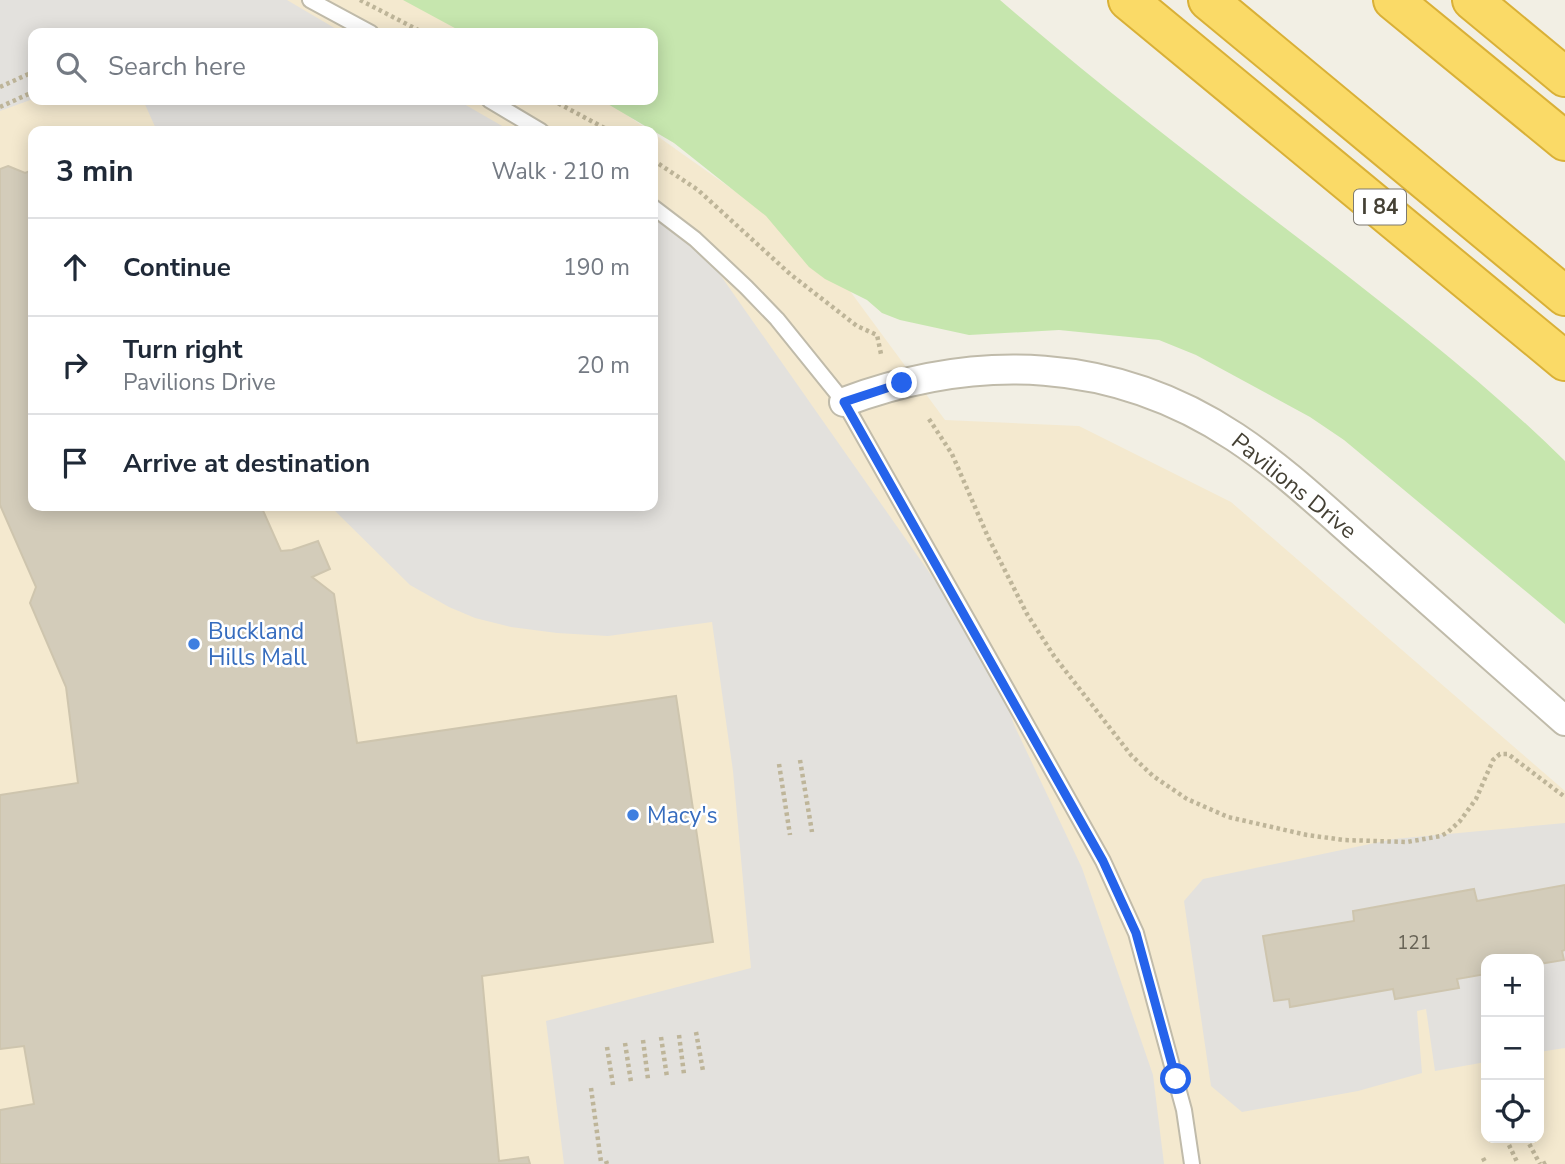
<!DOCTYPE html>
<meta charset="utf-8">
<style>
body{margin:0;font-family:"Nunito Sans",sans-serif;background:#f2f2f3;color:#1f2937}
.controls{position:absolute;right:21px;bottom:21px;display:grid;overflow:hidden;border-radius:14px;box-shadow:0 4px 18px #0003}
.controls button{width:63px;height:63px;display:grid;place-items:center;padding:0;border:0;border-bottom:2px solid #e0e1e3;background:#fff;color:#1f2937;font:35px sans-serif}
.stop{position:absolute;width:21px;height:21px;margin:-16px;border:5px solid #2563eb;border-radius:50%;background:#fff}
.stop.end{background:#2563eb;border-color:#fff;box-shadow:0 2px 7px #0008}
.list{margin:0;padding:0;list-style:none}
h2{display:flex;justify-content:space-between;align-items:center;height:91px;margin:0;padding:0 28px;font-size:30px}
h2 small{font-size:23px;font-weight:400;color:#747a83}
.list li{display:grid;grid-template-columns:46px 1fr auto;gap:21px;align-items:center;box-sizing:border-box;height:98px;padding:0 28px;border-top:2px solid #e0e1e3}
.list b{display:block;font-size:26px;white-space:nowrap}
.list p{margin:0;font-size:23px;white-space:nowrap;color:#747a83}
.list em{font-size:23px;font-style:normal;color:#747a83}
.icon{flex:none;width:38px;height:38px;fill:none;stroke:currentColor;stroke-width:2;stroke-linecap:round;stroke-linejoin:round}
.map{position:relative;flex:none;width:1565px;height:1164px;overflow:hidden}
.search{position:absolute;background:#fff;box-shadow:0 4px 18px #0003;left:28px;top:28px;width:630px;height:77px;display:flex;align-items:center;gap:18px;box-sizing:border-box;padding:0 24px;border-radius:14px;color:#747a83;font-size:26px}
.panel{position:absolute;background:#fff;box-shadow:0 4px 18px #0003;left:28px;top:126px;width:630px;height:385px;border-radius:14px}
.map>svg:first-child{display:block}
.commercial{fill:#f4e9cf;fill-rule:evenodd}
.green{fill:#c6e6ae}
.parking{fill:#e3e1dd}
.building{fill:#d3ccba;stroke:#cec5ae;stroke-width:2}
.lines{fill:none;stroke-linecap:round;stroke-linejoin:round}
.lane-casing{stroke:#c0bbaa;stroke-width:18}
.street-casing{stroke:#c0bbaa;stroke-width:32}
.highway-casing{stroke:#d9b037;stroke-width:42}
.path{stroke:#beb599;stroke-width:4.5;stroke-dasharray:3.5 3.5;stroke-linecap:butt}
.lane{stroke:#fff;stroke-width:14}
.street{stroke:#fff;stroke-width:28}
.highway{stroke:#fada67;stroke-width:38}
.route{stroke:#2563eb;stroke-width:9}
.shop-dot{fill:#3f7fe0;stroke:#fff;stroke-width:2.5}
.labels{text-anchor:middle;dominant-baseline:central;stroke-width:5;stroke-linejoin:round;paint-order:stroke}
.number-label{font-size:19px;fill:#686356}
.shield{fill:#fff;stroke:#7c7971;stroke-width:2}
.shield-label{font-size:21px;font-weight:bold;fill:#444034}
.street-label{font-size:23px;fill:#444034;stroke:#fff}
.shop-label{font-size:23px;fill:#366cbe;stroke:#fff;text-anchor:start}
</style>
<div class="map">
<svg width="1565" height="1164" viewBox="0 0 1565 1164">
<rect width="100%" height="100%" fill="#f2efe4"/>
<!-- commercial -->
<path class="commercial" d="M 0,0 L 426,0 L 486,33 L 33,33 L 33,100 L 605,100 L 650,131 L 33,131 L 33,506 L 653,506 L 653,133 L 822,253 L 945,420 L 1079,426 L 1231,502 L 1565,791 L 1565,1164 L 0,1164 ZM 1486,959 L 1539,959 L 1539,1138 L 1486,1138 Z"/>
<!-- green -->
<path class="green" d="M 403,0 L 1000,0 C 1105,91 1216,175 1327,260 C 1409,324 1491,388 1565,461 L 1565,624 L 1344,440 L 1310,417 L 1196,355 L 1159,340 L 1059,330 L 969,335 L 900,320 L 882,313 L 867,300 L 825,279 L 809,267 L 766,216 L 674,143 L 601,100 L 653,100 L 653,33 L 464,33 Z"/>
<!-- parking -->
<path class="parking" d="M 0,0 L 287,0 L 343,33 L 33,33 L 33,99 L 0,111 Z
M 143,100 L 457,100 L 511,131 L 157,131 Z
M 653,214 L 695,239 L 988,656 L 1015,727 L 1082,868 L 1153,1075 L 1164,1164 L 564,1164 L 546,1021 L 751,968 L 733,771 L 712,622 L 608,636 L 557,633 L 511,627 L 475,618 L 449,607 L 410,585 L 330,506 L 653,506 Z
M 1565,823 L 1565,1048 L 1539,1052 L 1539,959 L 1486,959 L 1486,1062 L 1435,1071 L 1426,1009 L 1417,1011 L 1422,1073 L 1358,1091 L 1242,1112 L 1211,1086 L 1184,901 L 1203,879 L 1394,839 Z"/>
<!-- building -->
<path class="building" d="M 8,166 L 25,173 L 33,170 L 33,506 L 261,506 L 281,551 L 292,550 L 318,541 L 330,569 L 312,577 L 334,594 L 357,743 L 676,696 L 713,942 L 482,976 L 499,1161 L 528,1157 L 530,1164 L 0,1164 L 0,1110 L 34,1104 L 24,1046 L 0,1049 L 0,795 L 78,783 L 66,687 L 30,603 L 36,587 L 0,505 L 0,169 Z
M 1565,885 L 1565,950 L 1562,951 L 1564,960 L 1539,964 L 1539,959 L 1486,959 L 1486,974 L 1457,979 L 1459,988 L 1395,999 L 1393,989 L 1290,1007 L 1289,999 L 1274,1001 L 1263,936 L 1354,921 L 1353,911 L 1474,889 L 1477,901 Z"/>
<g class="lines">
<!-- lane casing -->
<g class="lane-casing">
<path id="lane" d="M 310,0 L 371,33
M 489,100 L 541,131
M 653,207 L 695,239 L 746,287 L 777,319 L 844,402 L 988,656 L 1103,861 L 1136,933 L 1184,1110 L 1192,1164"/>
</g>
<!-- street casing -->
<g class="street-casing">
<path id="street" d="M 844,402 C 978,352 1114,357 1235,437 C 1285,470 1329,513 1374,552 C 1438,608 1501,665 1565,721"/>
</g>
<!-- highway casing -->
<g class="highway-casing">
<path id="highway" d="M 1128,0 L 1565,361
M 1208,0 L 1565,296
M 1393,0 L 1565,141
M 1472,0 L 1565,77"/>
</g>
<!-- path -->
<path class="path" d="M 360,0 L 424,33
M 0,87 L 33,72
M 552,100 L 610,131
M 0,107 L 33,92
M 653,160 L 698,190 L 790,274 L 857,326 L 877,335 L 881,354
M 929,419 L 952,454 L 988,537 L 1027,614 L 1054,656 L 1131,755 L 1153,776 L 1187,799 L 1228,817 L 1307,835 L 1344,840 L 1407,842 L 1441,836 L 1448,832 L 1460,821 L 1476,799 L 1493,760 L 1500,754 L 1508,754 L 1565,797
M 800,760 L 812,832
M 779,764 L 790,835
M 696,1032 L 703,1071
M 679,1035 L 684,1074
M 661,1037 L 667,1077
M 643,1040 L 648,1079
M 625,1043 L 631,1082
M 607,1047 L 613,1085
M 591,1088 L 601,1162
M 1526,1138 L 1540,1164
M 1509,1145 L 1518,1164
M 1483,1158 L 1486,1164
M 606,1161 L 607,1164
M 1543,1164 L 1549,1161"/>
<!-- lane -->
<use href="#lane" class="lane"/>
<!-- street -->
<use href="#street" class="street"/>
<!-- highway -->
<use href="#highway" class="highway"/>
</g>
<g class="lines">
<!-- route -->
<path class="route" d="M 902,383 L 844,402 L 1103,861 L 1136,933 L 1176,1079"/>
</g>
<!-- markers -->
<g class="shop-dot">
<circle cx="194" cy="644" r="7"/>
<circle cx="633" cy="815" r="7"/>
</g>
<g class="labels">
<!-- number labels -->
<g class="number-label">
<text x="1414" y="943">121</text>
</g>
<!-- shield labels -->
<rect class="shield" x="1354" y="189.5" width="52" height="35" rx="5"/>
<g class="shield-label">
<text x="1380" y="207">I 84</text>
</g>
<!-- street labels -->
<g class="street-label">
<text transform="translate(1294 486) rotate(39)">Pavilions Drive</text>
</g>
<!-- shop labels -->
<g class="shop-label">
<text x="208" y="631">Buckland<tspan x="208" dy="26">Hills Mall</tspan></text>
<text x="647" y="815">Macy's</text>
</g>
</g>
</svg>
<div class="controls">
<button>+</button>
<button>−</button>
<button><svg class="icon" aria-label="locate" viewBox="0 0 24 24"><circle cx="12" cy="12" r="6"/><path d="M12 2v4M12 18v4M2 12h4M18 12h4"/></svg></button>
</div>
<div class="stop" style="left:1176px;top:1079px"></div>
<div class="stop end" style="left:902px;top:383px"></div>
<div class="search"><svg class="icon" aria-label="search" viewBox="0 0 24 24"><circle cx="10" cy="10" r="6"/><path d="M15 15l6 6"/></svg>Search here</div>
<section class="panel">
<h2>3 min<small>Walk · 210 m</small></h2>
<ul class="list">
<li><svg class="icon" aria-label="ahead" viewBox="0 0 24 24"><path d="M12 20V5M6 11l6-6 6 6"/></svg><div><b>Continue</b></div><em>190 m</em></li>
<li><svg class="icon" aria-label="right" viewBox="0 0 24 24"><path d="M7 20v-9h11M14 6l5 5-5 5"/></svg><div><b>Turn right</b><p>Pavilions Drive</p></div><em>20 m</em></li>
<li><svg class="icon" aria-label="arrive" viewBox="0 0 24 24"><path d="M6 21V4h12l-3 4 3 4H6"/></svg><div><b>Arrive at destination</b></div></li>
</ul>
</section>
</div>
